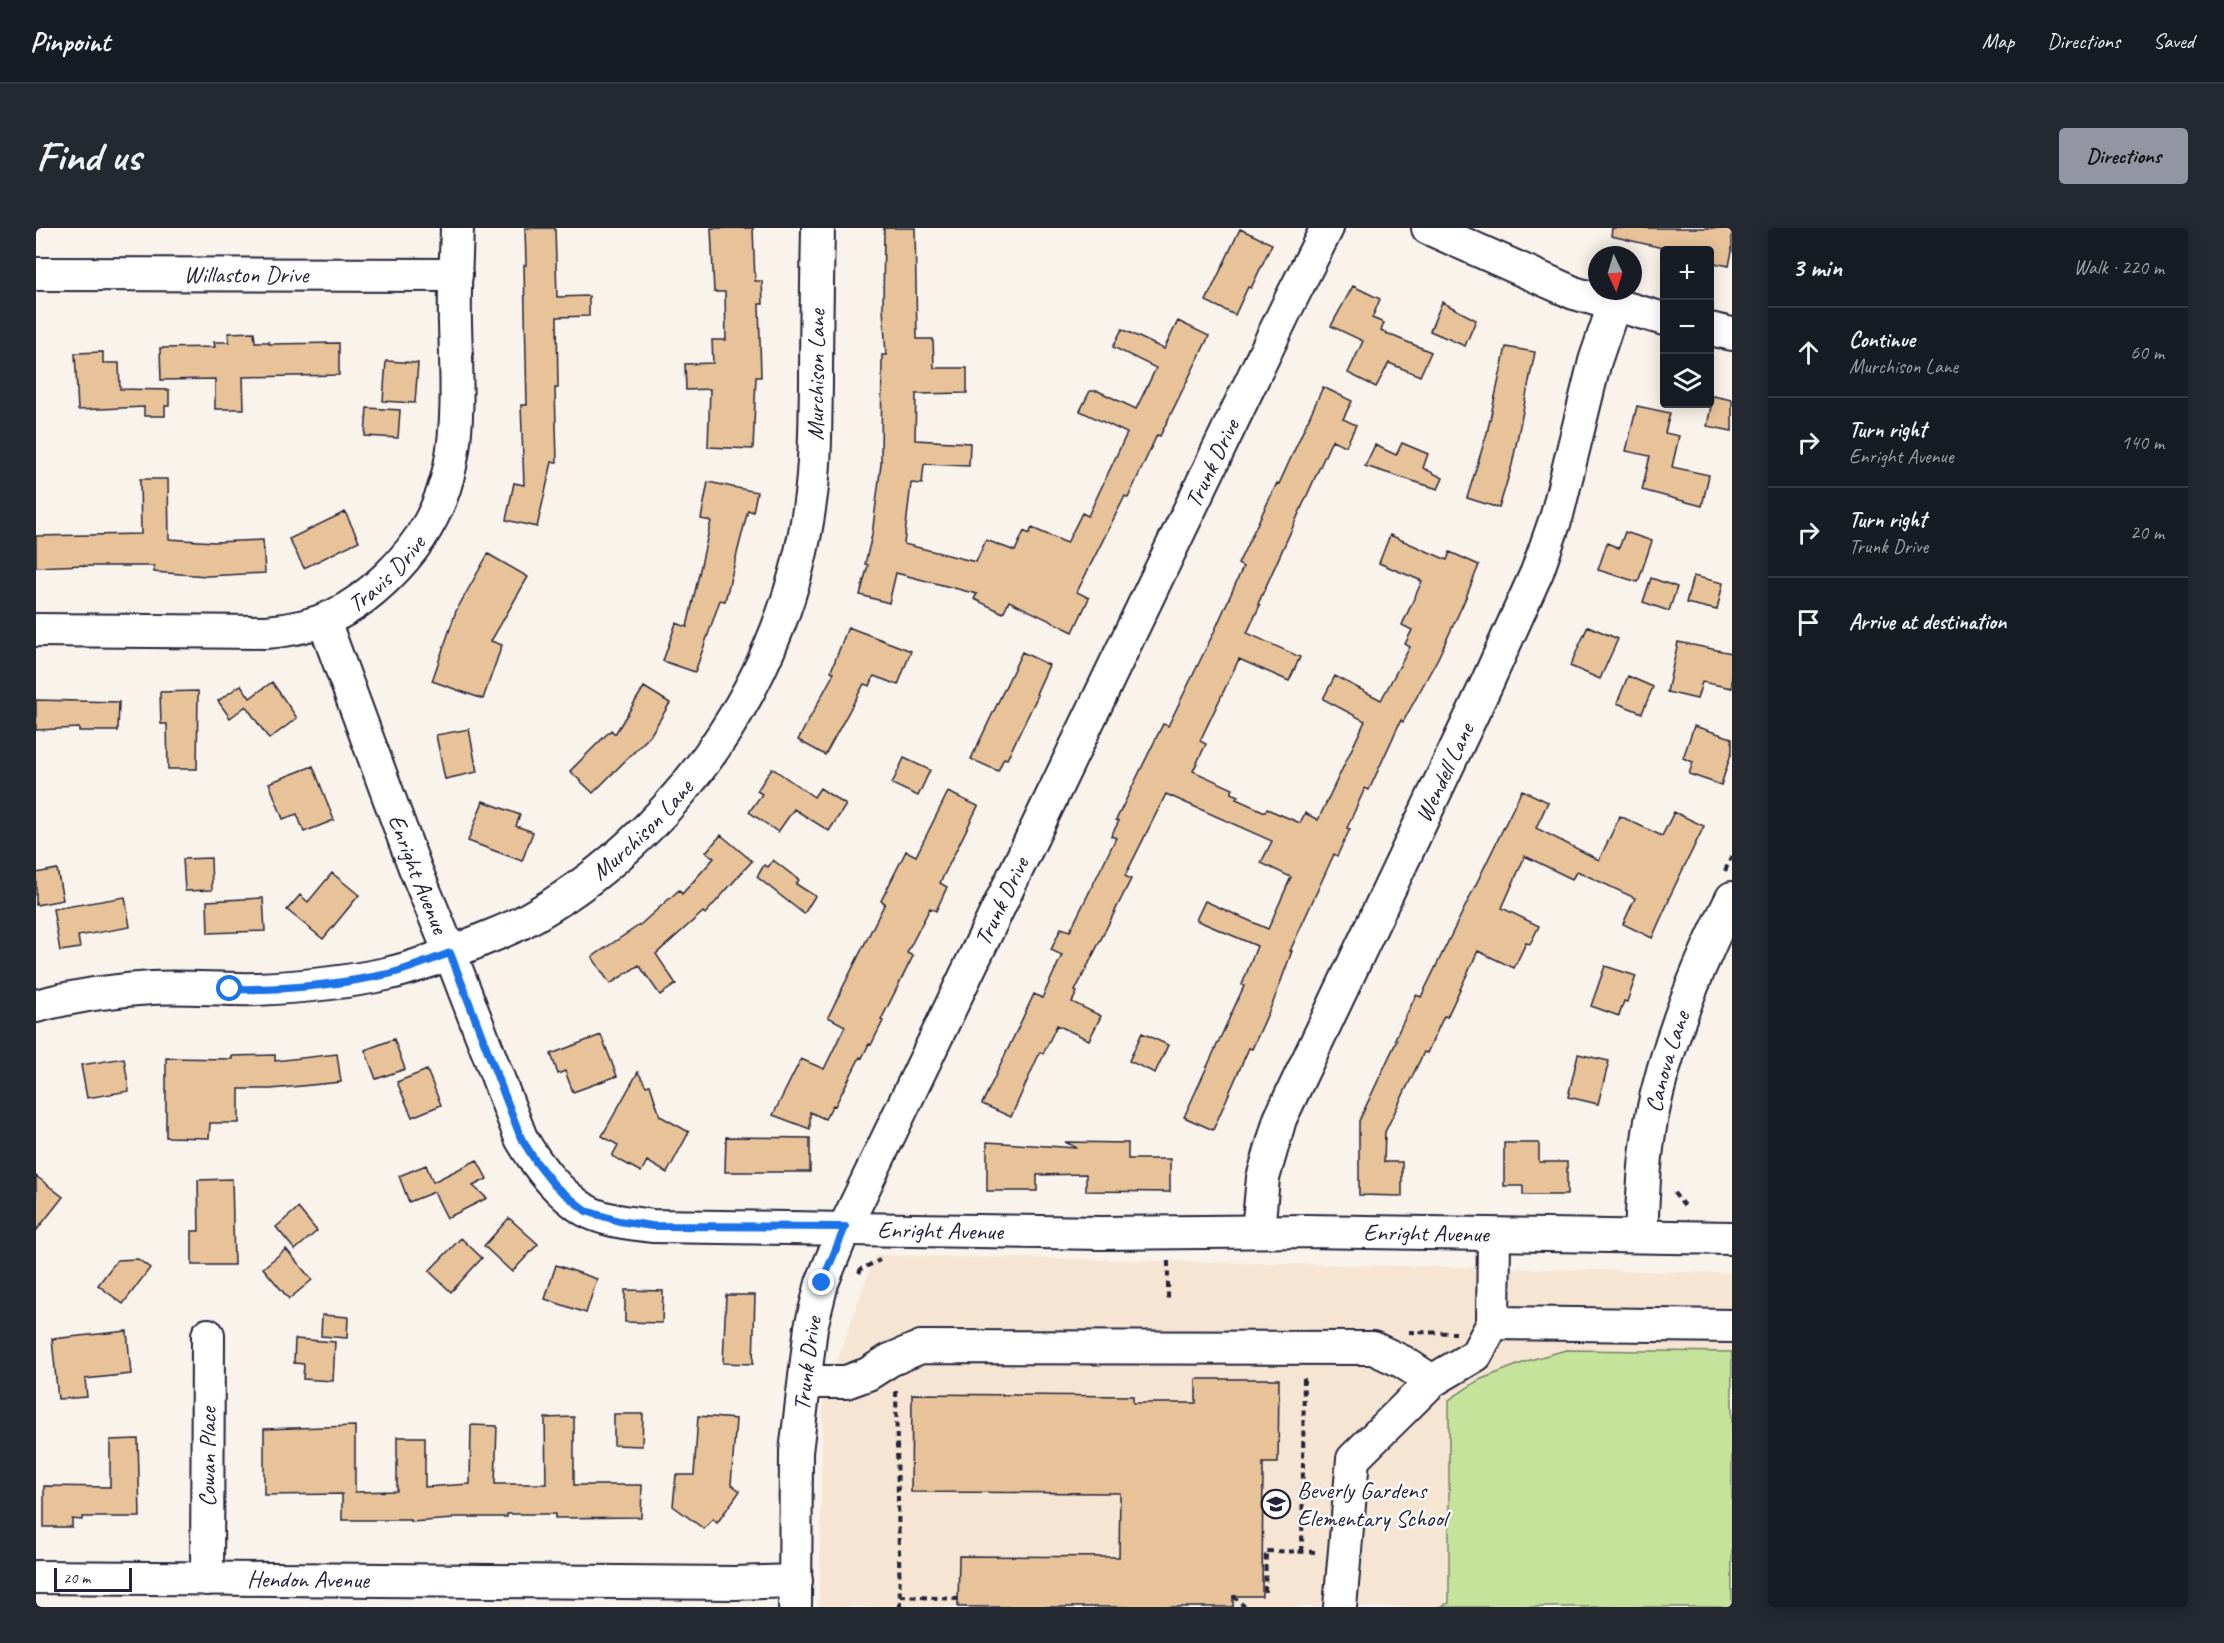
<!DOCTYPE html>
<meta charset="utf-8">
<style>
body{margin:0;font-family:Caveat,sans-serif;background:#242831;color:#f1f3f6}
.controls{position:absolute;right:18px;top:18px;display:grid;overflow:hidden;border-radius:6px;box-shadow:0 3px 15px #0003}
.controls button{width:54px;height:54px;display:grid;place-items:center;padding:0;border:0;border-bottom:2px solid #363941;background:#171b24;color:#f1f3f6;font:30px sans-serif}
.compass{position:absolute;left:1552px;top:18px;width:54px;height:54px;border-radius:50%;background:#171b24;box-shadow:0 3px 15px #0003;rotate:176deg}
.scale{position:absolute;left:18px;bottom:15px;width:78px;box-sizing:border-box;padding-left:6px;border:3px solid #22223b;border-top:0;font-size:16px;line-height:21px;white-space:nowrap;color:#22223b;-webkit-text-stroke:4px #fff;paint-order:stroke}
.stop{position:absolute;width:18px;height:18px;margin:-14px;border:4px solid #1a73e8;border-radius:50%;background:#fff}
.stop.end{background:#1a73e8;border-color:#fff;box-shadow:0 2px 6px #0008}
.list{margin:0;padding:0;list-style:none}
h2{display:flex;justify-content:space-between;align-items:center;height:78px;margin:0;padding:0 24px;font-size:26px}
h2 small{font-size:20px;font-weight:400;color:#9ea1a6}
.list li{display:grid;grid-template-columns:39px 1fr auto;gap:18px;align-items:center;box-sizing:border-box;height:90px;padding:0 24px;border-top:2px solid #363941}
.list b{display:block;font-size:22px;white-space:nowrap}
.list p{margin:0;font-size:20px;white-space:nowrap;color:#9ea1a6}
.list em{font-size:20px;font-style:normal;color:#9ea1a6}
.icon{flex:none;width:33px;height:33px;fill:none;stroke:currentColor;stroke-width:2;stroke-linecap:round;stroke-linejoin:round}
.map{position:relative;flex:none;width:1696px;height:1379px;overflow:hidden;border-radius:6px}
header{display:flex;align-items:center;gap:36px;box-sizing:border-box;height:84px;padding:0 30px;background:#171b24;border-bottom:2px solid #363941}
header strong{font-size:28px}
nav{display:flex;gap:33px;margin-inline-start:auto;font-size:21px}
.intro{display:flex;align-items:center;justify-content:space-between;box-sizing:border-box;height:144px;padding:0 36px}
h1{margin:0;font-size:42px}
.button{padding:15px 27px;border-radius:6px;background:#9495a2;color:#111;font-size:21px;font-weight:700}
main{display:flex;gap:36px;padding:0 36px}
aside{flex:1;background:#171b24;border-radius:6px;box-shadow:0 3px 15px #0003}
.map>svg:first-child{display:block}
.built{fill:#f5e5d2}
.green{fill:#c5e39b;stroke:#74826b;stroke-width:1.5}
.building{fill:#e8c399;stroke:#22223b;stroke-width:1.5}
.lines{fill:none;stroke-linecap:round;stroke-linejoin:round}
.minor-casing{stroke:#22223b;stroke-width:36}
.path{stroke:#22223b;stroke-width:4;stroke-dasharray:6 4.5;stroke-linecap:butt}
.minor{stroke:#fff;stroke-width:32}
.route{stroke:#1a73e8;stroke-width:8}
.labels{text-anchor:middle;dominant-baseline:central;stroke-width:4.5;stroke-linejoin:round;paint-order:stroke}
.street-label{font-size:24px;fill:#22223b;stroke:#fff}
.poi-label{font-size:24px;fill:#22223b;stroke:#fff;text-anchor:start}
</style>
<header>
<strong>Pinpoint</strong>
<nav><a>Map</a><a>Directions</a><a>Saved</a></nav>
</header>
<div class="intro"><h1>Find us</h1><a class="button">Directions</a></div>
<main>
<div class="map">
<svg width="1696" height="1379" viewBox="0 0 1696 1379">
<rect width="100%" height="100%" fill="#faf3eb"/>
<filter id="ink" filterUnits="userSpaceOnUse"><feTurbulence type="fractalNoise" baseFrequency=".0167" numOctaves="2"/><feDisplacementMap in="SourceGraphic" scale="12" xChannelSelector="R" yChannelSelector="G"/><feConvolveMatrix kernelMatrix="1 2 1 2 8 2 1 2 1" color-interpolation-filters="sRGB"/></filter>
<g filter="url(#ink)">
<!-- built -->
<path class="built" d="M 839,1027 L 1696,1045 L 1696,1379 L 783,1379 L 787,1173 Z"/>
<!-- green -->
<path class="green" d="M 1530,1122 L 1696,1124 L 1696,1379 L 1404,1379 L 1413,1375 L 1413,1172 L 1443,1152 L 1494,1132 Z"/>
<!-- building -->
<path class="building" d="M 489,0 L 519,0 L 521,69 L 553,68 L 553,88 L 521,89 L 522,160 L 519,160 L 521,234 L 516,234 L 501,299 L 470,292 L 478,255 L 488,257 L 485,177 L 491,177 L 488,37 L 490,37 Z
M 675,0 L 717,0 L 719,53 L 726,53 L 727,76 L 723,76 L 725,149 L 720,149 L 717,221 L 672,219 L 674,161 L 650,162 L 649,136 L 677,135 L 676,112 L 690,112 L 689,64 L 678,64 Z
M 848,0 L 879,0 L 881,111 L 897,111 L 898,140 L 931,140 L 931,165 L 880,166 L 879,212 L 934,215 L 933,238 L 888,236 L 886,256 L 875,255 L 868,316 L 940,334 L 950,312 L 979,323 L 988,303 L 993,306 L 996,300 L 1031,315 L 1046,285 L 1052,288 L 1091,205 L 1044,183 L 1054,163 L 1062,163 L 1100,181 L 1120,140 L 1077,119 L 1086,101 L 1128,121 L 1142,93 L 1173,108 L 1124,208 L 1121,207 L 1092,270 L 1089,268 L 1041,364 L 1053,370 L 1037,404 L 973,373 L 967,385 L 938,371 L 941,366 L 860,345 L 853,375 L 824,367 L 832,337 L 829,336 L 836,307 L 845,236 L 846,127 L 850,127 L 847,80 Z
M 1576,0 L 1696,0 L 1696,23 L 1693,38 L 1674,34 L 1674,22 L 1635,22 L 1575,8 Z
M 1204,1 L 1236,16 L 1215,60 L 1212,59 L 1199,87 L 1170,73 Z
M 1317,58 L 1344,71 L 1336,90 L 1348,95 L 1345,103 L 1395,124 L 1384,148 L 1353,135 L 1340,159 L 1312,145 L 1327,113 L 1295,98 Z
M 1406,74 L 1440,92 L 1429,118 L 1394,103 Z
M 218,104 L 219,114 L 233,114 L 233,116 L 303,115 L 303,147 L 207,149 L 208,181 L 179,181 L 179,151 L 125,152 L 124,120 L 179,119 L 178,114 L 193,114 L 192,105 Z
M 1470,119 L 1499,124 L 1476,237 L 1463,280 L 1431,270 L 1451,205 Z
M 67,124 L 67,135 L 83,135 L 84,161 L 133,162 L 133,178 L 129,178 L 129,188 L 108,188 L 108,179 L 42,182 L 39,125 Z
M 350,133 L 382,135 L 379,175 L 347,173 Z
M 1287,159 L 1316,173 L 1307,191 L 1320,197 L 1310,218 L 1296,212 L 1222,376 L 1224,377 L 1211,405 L 1264,429 L 1253,453 L 1203,431 L 1164,513 L 1170,516 L 1157,543 L 1197,561 L 1195,565 L 1202,568 L 1200,571 L 1229,584 L 1231,581 L 1264,595 L 1269,585 L 1282,592 L 1329,493 L 1287,471 L 1299,448 L 1345,472 L 1374,419 L 1369,416 L 1376,402 L 1366,397 L 1386,353 L 1343,335 L 1354,307 L 1411,332 L 1414,324 L 1443,337 L 1428,374 L 1402,430 L 1367,494 L 1365,492 L 1333,562 L 1329,560 L 1311,600 L 1314,601 L 1301,628 L 1298,626 L 1254,723 L 1256,723 L 1238,772 L 1216,821 L 1213,820 L 1177,902 L 1148,889 L 1208,758 L 1206,757 L 1221,718 L 1160,692 L 1169,673 L 1232,701 L 1255,649 L 1225,635 L 1236,613 L 1130,566 L 1089,648 L 1095,651 L 1039,763 L 1041,764 L 1036,774 L 1065,788 L 1053,812 L 1021,797 L 1007,826 L 1004,824 L 975,889 L 946,876 L 998,766 L 1006,770 L 1026,727 L 1015,722 L 1025,700 L 1034,703 L 1080,610 L 1075,608 L 1083,593 L 1080,592 L 1127,496 L 1132,498 L 1178,404 L 1207,339 L 1202,336 L 1241,255 L 1243,256 Z
M 1677,168 L 1696,172 L 1696,203 L 1671,198 Z
M 1601,178 L 1634,185 L 1629,205 L 1643,208 L 1636,239 L 1673,247 L 1666,278 L 1606,262 L 1614,228 L 1590,223 Z
M 331,180 L 364,182 L 362,210 L 329,208 Z
M 1366,215 L 1392,226 L 1387,240 L 1407,250 L 1402,261 L 1329,238 L 1339,217 L 1360,227 Z
M 104,251 L 132,251 L 133,311 L 178,314 L 227,312 L 229,345 L 171,348 L 118,344 L 118,338 L 48,338 L 48,337 L 0,339 L 0,308 L 105,306 Z
M 672,254 L 721,264 L 717,284 L 712,282 L 689,373 L 684,372 L 659,444 L 627,433 L 640,395 L 651,399 L 675,293 L 665,291 Z
M 309,284 L 323,313 L 268,340 L 253,311 Z
M 1589,304 L 1616,313 L 1602,354 L 1562,342 L 1571,315 L 1583,320 Z
M 452,326 L 492,349 L 455,413 L 466,417 L 447,471 L 396,453 L 420,383 Z
M 1657,348 L 1687,355 L 1681,382 L 1650,375 Z
M 1615,350 L 1641,359 L 1633,383 L 1607,374 Z
M 1552,398 L 1582,411 L 1564,451 L 1534,438 Z
M 812,399 L 875,423 L 862,457 L 838,448 L 834,458 L 828,456 L 789,527 L 762,512 L 798,445 L 795,443 Z
M 1642,414 L 1696,425 L 1696,460 L 1666,454 L 1661,471 L 1631,464 Z
M 986,424 L 1013,437 L 1000,466 L 1002,467 L 971,531 L 968,530 L 962,543 L 935,531 Z
M 1592,448 L 1617,459 L 1606,485 L 1581,475 Z
M 236,454 L 261,490 L 233,511 L 210,478 L 194,490 L 182,473 L 205,457 L 214,470 Z
M 608,459 L 634,475 L 614,508 L 557,565 L 534,543 L 575,502 L 579,506 Z
M 162,463 L 161,541 L 132,541 L 131,496 L 125,496 L 124,464 Z
M 0,472 L 83,474 L 82,503 L 43,503 L 43,500 L 0,502 Z
M 1658,498 L 1696,510 L 1696,523 L 1685,557 L 1653,546 L 1657,534 L 1647,530 Z
M 433,501 L 441,544 L 409,551 L 400,507 Z
M 868,530 L 894,542 L 882,568 L 856,556 Z
M 277,538 L 298,592 L 268,604 L 261,586 L 247,591 L 233,555 Z
M 736,540 L 778,569 L 784,560 L 810,577 L 793,603 L 758,581 L 742,604 L 713,584 L 726,566 L 721,563 Z
M 1486,562 L 1512,574 L 1500,600 L 1563,632 L 1584,588 L 1626,608 L 1638,584 L 1668,598 L 1633,670 L 1634,670 L 1616,710 L 1587,696 L 1599,670 L 1541,643 L 1536,651 L 1489,628 L 1466,680 L 1503,698 L 1494,716 L 1490,715 L 1478,740 L 1442,723 L 1411,789 L 1408,788 L 1391,825 L 1388,824 L 1349,904 L 1348,934 L 1366,934 L 1366,968 L 1323,967 L 1323,893 L 1361,812 L 1359,811 L 1380,767 L 1385,769 Z
M 912,564 L 942,578 L 904,655 L 911,659 L 900,683 L 894,680 L 871,725 L 877,728 L 845,792 L 847,793 L 835,817 L 833,816 L 826,830 L 824,829 L 799,878 L 797,877 L 789,891 L 774,884 L 774,901 L 737,887 L 765,831 L 788,841 L 809,798 L 792,789 L 849,675 L 845,673 L 870,623 L 880,628 Z
M 447,573 L 484,587 L 480,598 L 497,604 L 486,633 L 432,613 Z
M 685,607 L 716,633 L 669,686 L 667,684 L 620,726 L 640,756 L 624,767 L 603,737 L 574,756 L 556,729 L 605,696 L 643,662 L 646,666 L 678,630 L 670,624 Z
M 175,630 L 176,662 L 149,663 L 147,631 Z
M 737,632 L 763,652 L 760,656 L 779,668 L 768,686 L 721,649 L 728,637 L 732,639 Z
M 21,641 L 27,672 L 0,677 L 0,645 Z
M 296,645 L 323,667 L 287,711 L 251,682 L 264,667 L 272,674 Z
M 89,669 L 94,699 L 42,708 L 44,720 L 24,723 L 17,681 Z
M 227,670 L 229,703 L 172,705 L 171,673 Z
M 1569,738 L 1600,748 L 1591,774 L 1588,773 L 1583,788 L 1555,778 Z
M 1106,805 L 1132,817 L 1119,845 L 1093,833 Z
M 565,807 L 581,848 L 537,864 L 529,843 L 522,846 L 515,826 Z
M 358,811 L 369,841 L 340,851 L 329,822 Z
M 301,826 L 305,854 L 235,861 L 203,861 L 203,895 L 174,895 L 173,910 L 130,909 L 130,830 L 196,831 L 196,828 L 239,827 L 239,833 Z
M 1542,826 L 1573,833 L 1562,876 L 1532,869 Z
M 88,830 L 93,863 L 51,870 L 45,837 Z
M 391,842 L 405,877 L 376,889 L 361,854 Z
M 602,844 L 610,858 L 614,857 L 624,888 L 653,904 L 631,945 L 611,933 L 605,944 L 576,928 L 582,917 L 566,908 Z
M 690,909 L 774,910 L 774,944 L 689,944 Z
M 951,914 L 1041,920 L 1029,914 L 1092,915 L 1092,931 L 1134,931 L 1134,964 L 1050,963 L 1050,946 L 1001,947 L 1001,963 L 951,963 Z
M 1468,915 L 1503,915 L 1503,934 L 1531,934 L 1531,967 L 1487,967 L 1487,958 L 1468,958 Z
M 441,932 L 451,951 L 437,958 L 451,970 L 411,990 L 398,964 L 373,974 L 363,948 L 390,937 L 397,954 Z
M 0,948 L 27,969 L 0,1003 Z
M 196,951 L 198,1037 L 156,1037 L 156,1003 L 163,1003 L 162,952 Z
M 262,980 L 281,1003 L 259,1022 L 240,999 Z
M 473,990 L 502,1016 L 476,1044 L 448,1018 Z
M 425,1010 L 446,1030 L 415,1064 L 393,1043 Z
M 250,1021 L 276,1052 L 253,1071 L 227,1040 Z
M 102,1031 L 114,1040 L 87,1076 L 62,1057 L 81,1032 Z
M 520,1037 L 561,1051 L 550,1085 L 509,1071 Z
M 589,1062 L 627,1063 L 626,1095 L 589,1094 Z
M 690,1067 L 719,1067 L 717,1136 L 687,1135 Z
M 286,1087 L 312,1089 L 311,1110 L 285,1108 Z
M 91,1103 L 95,1146 L 49,1151 L 51,1169 L 22,1171 L 16,1111 Z
M 259,1111 L 299,1114 L 297,1153 L 267,1151 L 268,1136 L 258,1135 Z
M 1160,1151 L 1243,1151 L 1242,1235 L 1227,1235 L 1226,1368 L 1197,1368 L 1197,1379 L 922,1379 L 923,1328 L 1083,1329 L 1084,1265 L 875,1264 L 876,1166 L 1097,1168 L 1097,1175 L 1160,1175 Z
M 578,1186 L 607,1186 L 606,1218 L 578,1217 Z
M 662,1188 L 700,1191 L 695,1256 L 704,1263 L 681,1295 L 677,1291 L 668,1301 L 637,1278 L 640,1247 L 658,1247 Z
M 538,1189 L 538,1257 L 606,1257 L 605,1289 L 519,1290 L 519,1286 L 471,1286 L 471,1289 L 417,1289 L 417,1291 L 375,1294 L 375,1292 L 306,1292 L 306,1266 L 228,1267 L 228,1201 L 319,1198 L 319,1264 L 361,1263 L 361,1209 L 389,1209 L 389,1259 L 434,1256 L 435,1197 L 461,1198 L 459,1256 L 510,1256 L 509,1190 Z
M 102,1211 L 104,1289 L 46,1289 L 46,1292 L 36,1291 L 36,1299 L 8,1299 L 8,1258 L 74,1259 L 74,1212 Z"/>
<g class="lines">
<!-- minor casing -->
<g class="minor-casing">
<g id="minor">
<path d="M 1392,0 L 1538,65 L 1628,91"/>
<path id="s1" d="M 0,46 L 420,47"/>
<path d="M 1674,101 L 1696,106"/>
<path id="s2" d="M 288,393 L 379,640 L 414,725 L 485,910 C 501,938 521,964 549,982 C 568,993 595,995 616,998 L 1065,1005 L 1270,1003 L 1696,1010"/>
<path id="s3" d="M 0,402 L 230,404 C 282,400 314,385 351,349 C 429,274 422,195 419,96 C 418,64 420,32 421,0"/>
<path id="s4" d="M 0,778 C 38,768 77,762 116,760 C 151,758 186,762 221,761 C 264,759 308,755 350,746 C 379,740 409,727 436,716 C 452,709 469,703 485,695 C 640,611 751,449 774,274 C 780,236 779,196 780,157 C 780,105 781,52 782,0"/>
<path id="s5" d="M 1222,1003 L 1227,950 L 1244,891 L 1450,457 L 1501,344 L 1521,287 L 1559,133 L 1578,77"/>
<path id="s6" d="M 1605,1007 C 1607,969 1608,931 1615,893 C 1630,816 1661,740 1696,670"/>
<path d="M 1457,1095 L 1696,1098"/>
<path d="M 769,1154 L 810,1154 L 832,1146 L 854,1132 L 885,1119 L 1337,1120 L 1367,1134 L 1396,1153 L 1440,1127 L 1457,1095 L 1458,1007"/>
<path id="s7" d="M 0,1349 L 699,1355 L 760,1353"/>
<path id="s8" d="M 171,1351 L 172,1107"/>
<path id="s9" d="M 759,1379 L 760,1224 L 775,1099 L 786,1055 L 809,999 L 1251,79 L 1291,0"/>
<path d="M 1304,1379 L 1317,1231 L 1396,1153"/>
</g>
</g>
<!-- path -->
<path class="path" d="M 1689,643 L 1696,627
M 1638,965 L 1650,980
M 1132,1033 L 1132,1071
M 823,1045 L 825,1041 L 844,1032
M 1373,1104 L 1420,1105
M 860,1163 L 864,1379
M 1266,1324 L 1268,1147
M 1229,1364 L 1230,1323 L 1280,1324
M 864,1368 L 922,1371
M 1197,1368 L 1209,1379"/>
<!-- minor -->
<use href="#minor" class="minor"/>
</g>
</g>
<g class="lines" filter="url(#ink)">
<!-- route -->
<path class="route" d="M 194,761 C 247,762 301,757 352,746 C 373,741 394,732 414,725 L 485,910 L 500,934 L 519,958 L 550,983 L 583,993 L 616,998 L 809,999 L 786,1055"/>
</g>
<!-- icons -->
<defs>
<g id="school-ring" transform="scale(1.5)"><circle r="9.5" fill="#fff" stroke="#22223b" stroke-width="1.5"/><path d="M0-5L7-2L0 1L-7-2ZM-4 1L0 2.5L4 1V4Q0 6-4 4Z" fill="#22223b"/></g>
</defs>
<g fill-rule="evenodd">
<use href="#school-ring" x="1240" y="1276"/>
</g>
<g class="labels">
<!-- street labels -->
<g class="street-label">
<text stroke="none"><textPath href="#s1" startOffset="210">Willaston Drive</textPath></text>
<text stroke="none"><textPath href="#s4" startOffset="1154">Murchison Lane</textPath></text>
<text stroke="none"><textPath href="#s9" startOffset="1234">Trunk Drive</textPath></text>
<text stroke="none"><textPath href="#s3" startOffset="368">Travis Drive</textPath></text>
<text stroke="none"><textPath href="#s5" startOffset="498">Wendell Lane</textPath></text>
<text stroke="none"><textPath href="#s4" startOffset="651">Murchison Lane</textPath></text>
<text stroke="none"><textPath href="#s2" startOffset="270">Enright Avenue</textPath></text>
<text stroke="none"><textPath href="#s9" startOffset="748">Trunk Drive</textPath></text>
<text stroke="none"><textPath href="#s6" startOffset="176">Canova Lane</textPath></text>
<text stroke="none"><textPath href="#s2" startOffset="1008">Enright Avenue</textPath></text>
<text stroke="none"><textPath href="#s2" startOffset="1494">Enright Avenue</textPath></text>
<text stroke="none"><textPath href="#s9" startOffset="244">Trunk Drive</textPath></text>
<text stroke="none"><textPath href="#s8" startOffset="122">Cowan Place</textPath></text>
<text stroke="none"><textPath href="#s7" startOffset="272">Hendon Avenue</textPath></text>
</g>
<!-- poi labels -->
<g class="poi-label">
<text x="1261" y="1262">Beverly Gardens<tspan x="1261" dy="28">Elementary School</tspan></text>
</g>
</g>
</svg>
<div class="controls">
<button>+</button>
<button>−</button>
<button><svg class="icon" aria-label="layers" viewBox="0 0 24 24"><path d="M12 4l9 5-9 5-9-5zM3 14l9 5 9-5"/></svg></button>
</div>
<svg class="compass" viewBox="-18 -18 36 36"><path d="M0-13l5 13h-10z" fill="#e53935"/><path d="M0 13l5-13h-10z" fill="#9ea1a6"/></svg>
<div class="scale">20 m</div>
<div class="stop" style="left:194px;top:761px"></div>
<div class="stop end" style="left:786px;top:1055px"></div>
</div>
<aside>
<h2>3 min<small>Walk · 220 m</small></h2>
<ul class="list">
<li><svg class="icon" aria-label="ahead" viewBox="0 0 24 24"><path d="M12 20V5M6 11l6-6 6 6"/></svg><div><b>Continue</b><p>Murchison Lane</p></div><em>60 m</em></li>
<li><svg class="icon" aria-label="right" viewBox="0 0 24 24"><path d="M7 20v-9h11M14 6l5 5-5 5"/></svg><div><b>Turn right</b><p>Enright Avenue</p></div><em>140 m</em></li>
<li><svg class="icon" aria-label="right" viewBox="0 0 24 24"><path d="M7 20v-9h11M14 6l5 5-5 5"/></svg><div><b>Turn right</b><p>Trunk Drive</p></div><em>20 m</em></li>
<li><svg class="icon" aria-label="arrive" viewBox="0 0 24 24"><path d="M6 21V4h12l-3 4 3 4H6"/></svg><div><b>Arrive at destination</b></div></li>
</ul>
</aside>
</main>
